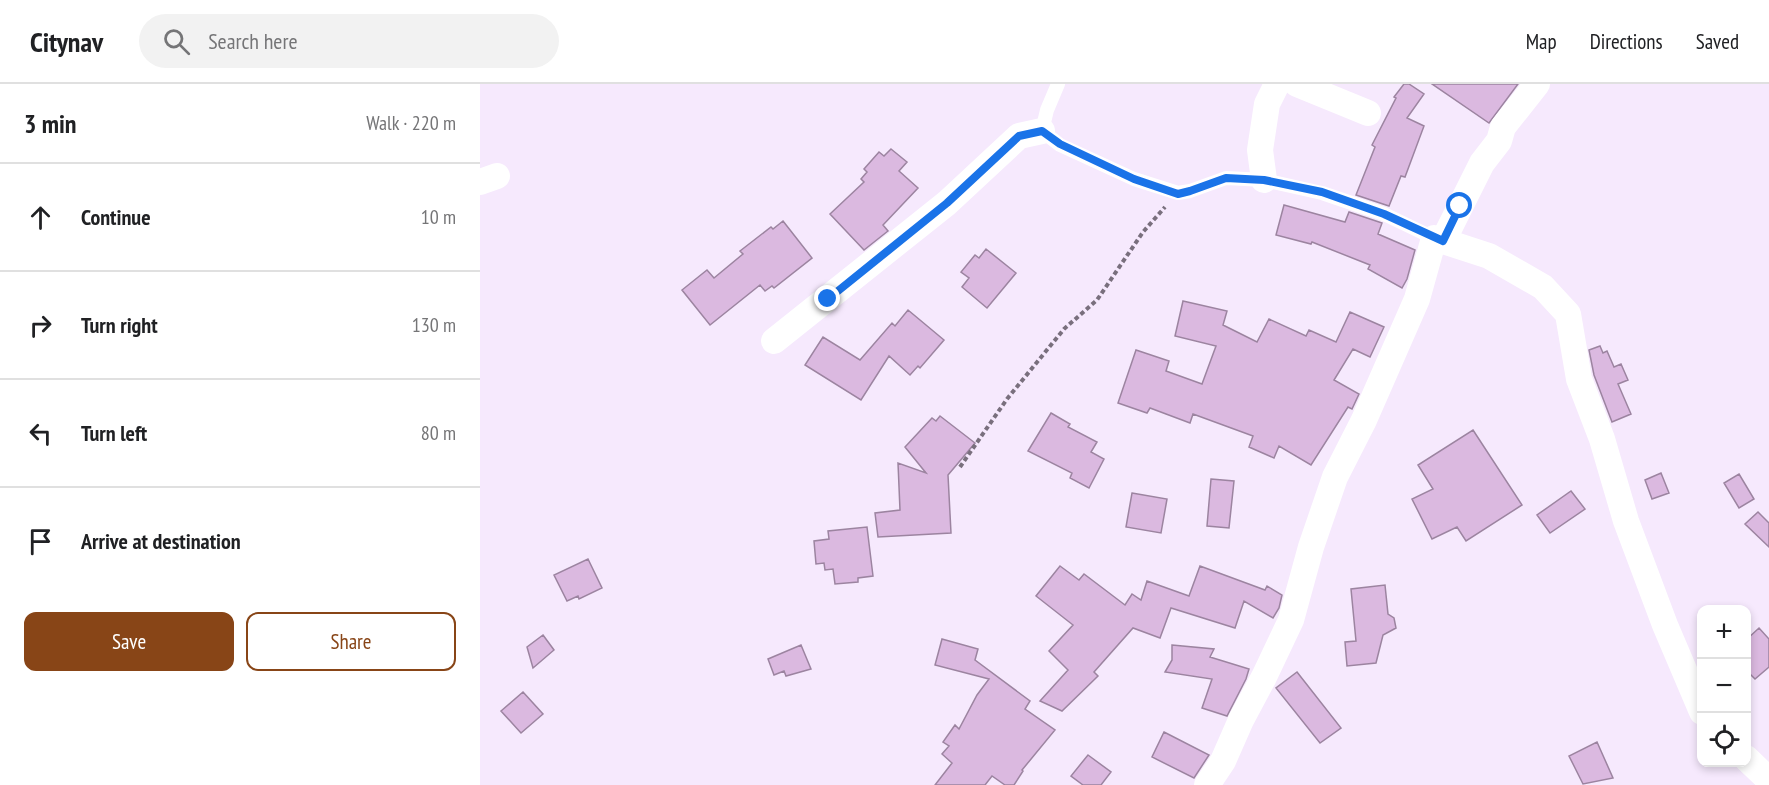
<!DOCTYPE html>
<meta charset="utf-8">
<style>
body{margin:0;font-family:"PT Sans Narrow",sans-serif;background:#f2f2f2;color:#202124}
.controls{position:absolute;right:18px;bottom:18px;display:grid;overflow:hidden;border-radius:12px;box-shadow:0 3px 9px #0003}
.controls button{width:54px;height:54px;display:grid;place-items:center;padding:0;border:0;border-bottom:2px solid #e0e0e0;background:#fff;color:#202124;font:30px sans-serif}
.stop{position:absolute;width:18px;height:18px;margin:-14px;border:4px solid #1a73e8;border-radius:50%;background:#fff}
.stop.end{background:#1a73e8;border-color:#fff;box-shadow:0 2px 6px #0008}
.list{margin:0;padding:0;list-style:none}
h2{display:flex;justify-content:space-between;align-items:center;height:78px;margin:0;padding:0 24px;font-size:26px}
h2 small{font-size:20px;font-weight:400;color:#757577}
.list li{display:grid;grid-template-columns:39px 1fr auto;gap:18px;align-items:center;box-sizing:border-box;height:108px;padding:0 24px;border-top:2px solid #e0e0e0}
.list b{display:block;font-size:22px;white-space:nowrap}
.list em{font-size:20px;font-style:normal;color:#757577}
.actions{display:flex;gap:12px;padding:18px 24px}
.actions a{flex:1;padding:14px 0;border:2px solid #884517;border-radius:12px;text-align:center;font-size:21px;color:#884517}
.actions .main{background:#884517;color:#fff}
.icon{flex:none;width:33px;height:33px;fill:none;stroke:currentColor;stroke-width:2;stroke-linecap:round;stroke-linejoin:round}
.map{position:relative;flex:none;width:1289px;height:701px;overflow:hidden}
header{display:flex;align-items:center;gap:36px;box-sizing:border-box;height:84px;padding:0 30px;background:#fff;border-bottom:2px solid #e0e0e0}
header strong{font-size:28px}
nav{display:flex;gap:33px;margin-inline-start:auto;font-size:21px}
.search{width:420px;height:54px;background:#f2f2f2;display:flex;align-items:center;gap:15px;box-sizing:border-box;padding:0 21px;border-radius:33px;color:#757577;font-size:22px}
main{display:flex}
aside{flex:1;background:#fff}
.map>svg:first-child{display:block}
.building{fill:#dbb9e0;stroke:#9c84a0;stroke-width:1.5}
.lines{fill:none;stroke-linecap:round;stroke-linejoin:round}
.path{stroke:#796f7d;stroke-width:4;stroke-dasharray:4.5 3;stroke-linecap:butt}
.service{stroke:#fff;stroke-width:14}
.minor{stroke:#fff;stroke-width:26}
.route{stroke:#1a73e8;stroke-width:8}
</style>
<header>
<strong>Citynav</strong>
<div class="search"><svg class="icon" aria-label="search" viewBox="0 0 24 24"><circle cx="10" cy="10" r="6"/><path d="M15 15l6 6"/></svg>Search here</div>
<nav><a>Map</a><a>Directions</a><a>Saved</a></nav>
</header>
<main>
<aside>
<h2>3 min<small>Walk · 220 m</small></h2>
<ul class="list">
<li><svg class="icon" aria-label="ahead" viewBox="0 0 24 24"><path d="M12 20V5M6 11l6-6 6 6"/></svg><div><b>Continue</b></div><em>10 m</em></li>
<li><svg class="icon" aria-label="right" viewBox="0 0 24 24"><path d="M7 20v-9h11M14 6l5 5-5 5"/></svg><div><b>Turn right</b></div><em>130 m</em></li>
<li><svg class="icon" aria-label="left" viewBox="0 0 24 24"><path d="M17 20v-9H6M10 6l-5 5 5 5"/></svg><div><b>Turn left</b></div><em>80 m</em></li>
<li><svg class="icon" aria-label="arrive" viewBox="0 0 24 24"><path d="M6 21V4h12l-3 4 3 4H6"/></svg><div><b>Arrive at destination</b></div></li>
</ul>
<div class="actions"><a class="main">Save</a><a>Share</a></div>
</aside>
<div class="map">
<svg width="1289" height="701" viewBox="0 0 1289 701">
<rect width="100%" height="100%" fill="#f6e9fd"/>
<!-- building -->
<path class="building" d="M 924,0 L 929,0 L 944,10 L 927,34 L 944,42 L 925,93 L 921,92 L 909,122 L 876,111 L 895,63 L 892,61 L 916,14 L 914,13 Z
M 952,0 L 1038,0 L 1009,39 Z
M 411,65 L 427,78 L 419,87 L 438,104 L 403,141 L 408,147 L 384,166 L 350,130 L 384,98 L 381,95 L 387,88 L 384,85 L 399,68 L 404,72 Z
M 804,121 L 865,138 L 869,128 L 902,139 L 898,150 L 935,166 L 927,195 L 922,204 L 888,185 L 890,181 L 832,158 L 831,160 L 796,151 Z
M 303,137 L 332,174 L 294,204 L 292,202 L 285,207 L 280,201 L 230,241 L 202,206 L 227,186 L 234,194 L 263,170 L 260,167 L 291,143 L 293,145 Z
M 506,165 L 536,189 L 507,224 L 482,203 L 489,194 L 481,188 L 495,171 L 499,174 Z
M 703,217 L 747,227 L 743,241 L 777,258 L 789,235 L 826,252 L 829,246 L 856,258 L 870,228 L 904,243 L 890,273 L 873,265 L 854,296 L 879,310 L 872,325 L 868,323 L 831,381 L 799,362 L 794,374 L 769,363 L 773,352 L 713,330 L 710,339 L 670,324 L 667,329 L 638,319 L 656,266 L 689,277 L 686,287 L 722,300 L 736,262 L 695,252 Z
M 428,226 L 464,256 L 440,284 L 438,282 L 430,291 L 409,272 L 381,316 L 325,281 L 343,253 L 380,276 L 412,239 L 415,242 Z
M 1120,262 L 1123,269 L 1127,267 L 1134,283 L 1141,280 L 1148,296 L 1138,300 L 1151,330 L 1132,338 L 1114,291 L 1109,266 Z
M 571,329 L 590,340 L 588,343 L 617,358 L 611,368 L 624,375 L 609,404 L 590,394 L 592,389 L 548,367 Z
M 460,332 L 495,359 L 468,391 L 471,449 L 398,453 L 395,429 L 420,426 L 418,379 L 446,389 L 425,363 L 452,334 L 456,337 Z
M 993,346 L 1042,421 L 986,457 L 977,443 L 952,455 L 932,415 L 953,405 L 938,381 Z
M 1181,389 L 1189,409 L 1172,415 L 1165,396 Z
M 1259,390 L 1274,415 L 1259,424 L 1244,399 Z
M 731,395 L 754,397 L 749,444 L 727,442 Z
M 1091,407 L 1105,425 L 1070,449 L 1057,431 Z
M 652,409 L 687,415 L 681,449 L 646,443 Z
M 1278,428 L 1289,439 L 1289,463 L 1265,440 Z
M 387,443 L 393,492 L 378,494 L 378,498 L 355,500 L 353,485 L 345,486 L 344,479 L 336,480 L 334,457 L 349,455 L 348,447 Z
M 108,475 L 122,504 L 99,515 L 98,512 L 87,517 L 74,491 Z
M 580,482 L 599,496 L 604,490 L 645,521 L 652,510 L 661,516 L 667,497 L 709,512 L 720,482 L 785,506 L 787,502 L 802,511 L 799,524 L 793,534 L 764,517 L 755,544 L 691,524 L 680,554 L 653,544 L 614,588 L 618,592 L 582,627 L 560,617 L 588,586 L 569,567 L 593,541 L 556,512 Z
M 905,501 L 908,530 L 914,534 L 916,544 L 903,551 L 896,579 L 867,582 L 865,558 L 876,557 L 871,505 Z
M 1279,544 L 1289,555 L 1289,583 L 1275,595 L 1266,586 L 1266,556 Z
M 63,551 L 74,566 L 53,584 L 47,563 Z
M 462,555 L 498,565 L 495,576 L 550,617 L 545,625 L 575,646 L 542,686 L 543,687 L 534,701 L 525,701 L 512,692 L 505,701 L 455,701 L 472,679 L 462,670 L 469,662 L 463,658 L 475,641 L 479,645 L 497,611 L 509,595 L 455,581 Z
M 321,561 L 331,585 L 306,592 L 304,587 L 294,591 L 288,575 Z
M 692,561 L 734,565 L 730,573 L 769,585 L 766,595 L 747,632 L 722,624 L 732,595 L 685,588 L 692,576 Z
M 817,588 L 861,644 L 840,659 L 796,604 Z
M 43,608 L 63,630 L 41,649 L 21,627 Z
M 684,648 L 729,671 L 714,694 L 672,673 Z
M 1117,658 L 1133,694 L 1103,700 L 1089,672 Z
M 608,671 L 631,688 L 621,701 L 603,701 L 591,692 Z"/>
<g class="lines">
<!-- path -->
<path class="path" d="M 480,383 L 527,315 L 584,245 L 617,216 L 663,148 L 685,123"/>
<!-- service -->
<path class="service" d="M 578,0 L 567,26 L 562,47 L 580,61 L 654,95 L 698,109 L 710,107 L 746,94 L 784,96 L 842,109 L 904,130 L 954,154"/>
<!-- minor -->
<path class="minor" d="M 817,0 L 888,29
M 784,96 L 780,66 L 787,20 L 797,0
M 0,98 L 17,92
M 963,157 L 1002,79 L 1019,57 L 1023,43 L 1057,0
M 294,257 L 467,119 L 539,52 L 562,47
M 1266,674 L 1289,696
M 727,701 L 743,677 L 761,636 L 784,593 L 811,536 L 831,463 L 855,393 L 884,336 L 937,215 L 954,154 L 1009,172 L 1063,203 L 1088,230 L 1099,295 L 1122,355 L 1146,437 L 1185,541 L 1222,628"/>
</g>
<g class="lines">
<!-- route -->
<path class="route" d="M 348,215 L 467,119 L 539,52 L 562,47 L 580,60 L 654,95 L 698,110 L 710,107 L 746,94 L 784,96 L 842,108 L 904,130 L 963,157 L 980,122"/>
</g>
</svg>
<div class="controls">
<button>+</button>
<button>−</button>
<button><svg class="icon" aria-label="locate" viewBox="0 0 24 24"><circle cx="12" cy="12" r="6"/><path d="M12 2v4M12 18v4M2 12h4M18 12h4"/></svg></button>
</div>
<div class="stop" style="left:980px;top:122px"></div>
<div class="stop end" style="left:348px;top:215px"></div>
</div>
</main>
